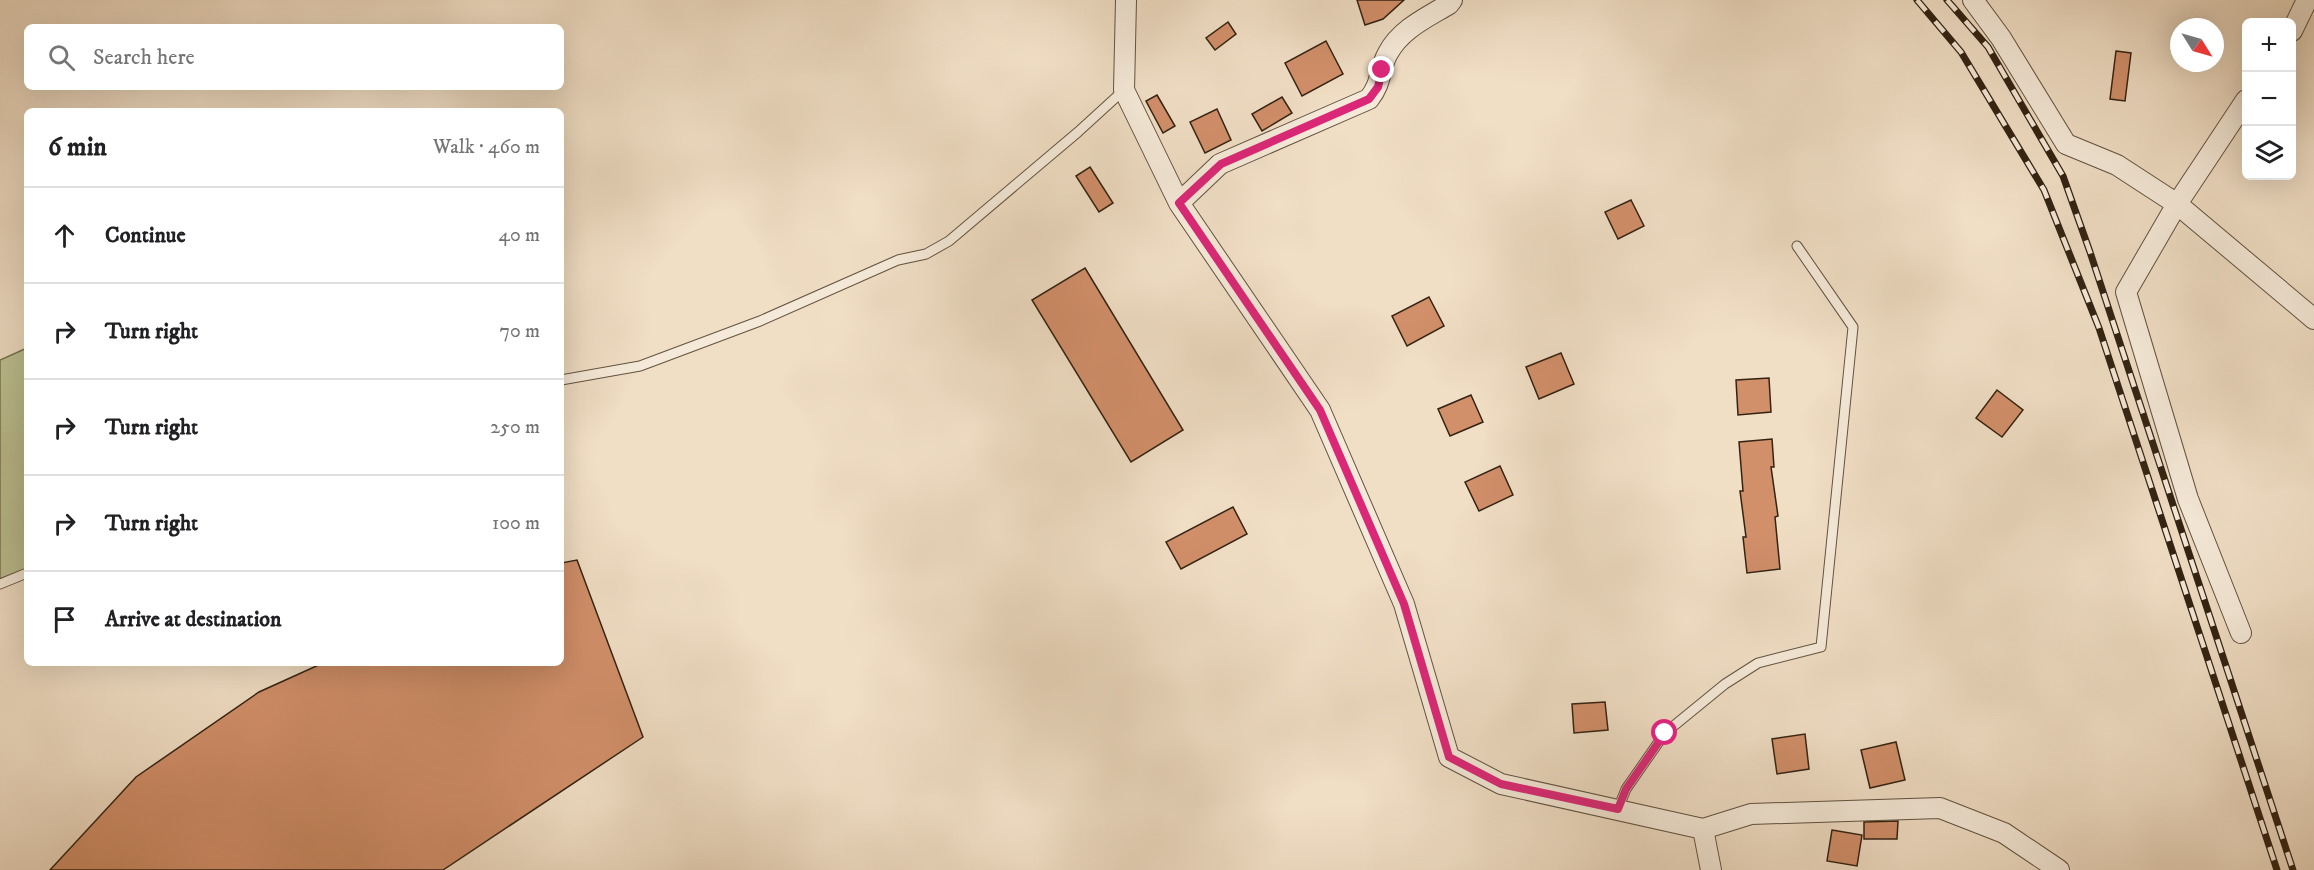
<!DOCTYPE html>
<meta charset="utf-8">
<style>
body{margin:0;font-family:"IM FELL DW Pica",serif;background:#f6f6f6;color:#202124}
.controls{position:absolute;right:18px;top:18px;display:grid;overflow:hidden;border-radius:9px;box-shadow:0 6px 24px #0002}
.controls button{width:54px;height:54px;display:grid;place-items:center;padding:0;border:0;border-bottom:2px solid #e0e0e0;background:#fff;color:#202124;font:30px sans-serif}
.compass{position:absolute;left:2170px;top:18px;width:54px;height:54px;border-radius:50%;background:#fff;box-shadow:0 6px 24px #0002;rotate:127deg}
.stop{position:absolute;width:18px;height:18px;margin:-14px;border:4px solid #db2777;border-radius:50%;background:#fff}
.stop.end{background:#db2777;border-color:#fff;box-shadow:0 2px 6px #0008}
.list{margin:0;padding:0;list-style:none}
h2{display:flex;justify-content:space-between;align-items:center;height:78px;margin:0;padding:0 24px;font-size:26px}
h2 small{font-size:20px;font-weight:400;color:#757577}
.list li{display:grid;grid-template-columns:39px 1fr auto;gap:18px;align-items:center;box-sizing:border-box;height:96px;padding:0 24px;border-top:2px solid #e0e0e0}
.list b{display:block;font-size:22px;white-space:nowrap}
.list em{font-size:20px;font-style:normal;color:#757577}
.icon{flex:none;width:33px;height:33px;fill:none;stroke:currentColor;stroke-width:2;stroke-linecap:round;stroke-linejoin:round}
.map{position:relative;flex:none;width:2314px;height:870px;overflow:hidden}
.search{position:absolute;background:#fff;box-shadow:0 6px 24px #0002;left:24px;top:24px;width:540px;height:66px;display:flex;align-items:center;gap:15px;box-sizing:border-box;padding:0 21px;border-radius:9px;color:#757577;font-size:22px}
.panel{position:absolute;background:#fff;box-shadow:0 6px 24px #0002;left:24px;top:108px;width:540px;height:558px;border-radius:9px}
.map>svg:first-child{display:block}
.green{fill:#bcc092;stroke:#787252;stroke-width:1.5}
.building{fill:#d18f6a;stroke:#332313;stroke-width:1.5}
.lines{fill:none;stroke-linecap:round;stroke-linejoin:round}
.lane-casing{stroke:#625240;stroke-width:11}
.street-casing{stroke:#625240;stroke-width:22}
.lane{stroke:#f5ead9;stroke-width:9}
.street{stroke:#f5ead9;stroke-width:20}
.rail-casing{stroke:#332313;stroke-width:7}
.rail{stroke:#f5ead9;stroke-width:4.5;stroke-dasharray:14;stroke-linecap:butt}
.route{stroke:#db2777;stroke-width:8}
</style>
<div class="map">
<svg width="2314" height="870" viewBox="0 0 2314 870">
<rect width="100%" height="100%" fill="#f0dec5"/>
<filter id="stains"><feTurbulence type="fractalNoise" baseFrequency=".00333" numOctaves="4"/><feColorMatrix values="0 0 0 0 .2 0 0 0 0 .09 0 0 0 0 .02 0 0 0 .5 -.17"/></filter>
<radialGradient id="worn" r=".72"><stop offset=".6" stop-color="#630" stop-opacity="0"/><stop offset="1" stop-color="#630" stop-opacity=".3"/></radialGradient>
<!-- green -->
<path class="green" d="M 27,348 L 27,570 L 0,581 L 0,360 Z"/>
<!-- building -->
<path class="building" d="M 1357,0 L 1404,0 L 1383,19 L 1365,25 Z
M 1228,22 L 1236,34 L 1215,50 L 1206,38 Z
M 1326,41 L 1343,74 L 1302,96 L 1285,63 Z
M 2116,51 L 2131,53 L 2125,101 L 2110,99 Z
M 1157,95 L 1175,126 L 1163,133 L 1146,101 Z
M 1282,97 L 1292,113 L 1262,131 L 1252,114 Z
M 1217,109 L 1231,140 L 1205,153 L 1190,122 Z
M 1090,167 L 1113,203 L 1099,212 L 1076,176 Z
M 1631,200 L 1644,226 L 1618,239 L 1605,212 Z
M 1085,268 L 1183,430 L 1131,462 L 1032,300 Z
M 1429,297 L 1444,326 L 1407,346 L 1392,316 Z
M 1561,353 L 1574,384 L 1539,399 L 1526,367 Z
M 1769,378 L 1771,412 L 1738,415 L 1736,380 Z
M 1997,390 L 2023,410 L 2002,437 L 1976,418 Z
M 1471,395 L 1483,422 L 1450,436 L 1438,409 Z
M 1772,439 L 1774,467 L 1771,467 L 1778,516 L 1775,517 L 1780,569 L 1747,573 L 1743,537 L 1746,537 L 1740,491 L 1743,491 L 1739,442 Z
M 1500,466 L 1513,495 L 1479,511 L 1465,482 Z
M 1233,507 L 1247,534 L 1181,569 L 1166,542 Z
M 577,560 L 643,737 L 443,870 L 50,870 L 136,777 L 259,692 L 323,663 L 561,663 L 561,563 Z
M 1605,702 L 1608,730 L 1574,733 L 1572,704 Z
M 1805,734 L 1809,769 L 1777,774 L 1772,739 Z
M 1896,742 L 1905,780 L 1870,788 L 1861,750 Z
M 1898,821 L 1897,839 L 1864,839 L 1864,822 Z
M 1832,830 L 1862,835 L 1857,866 L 1827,861 Z"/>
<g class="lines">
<!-- lane casing -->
<g class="lane-casing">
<path id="lane" d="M 561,380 L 640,366 L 760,321 L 898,260 L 926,254 L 949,241 L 1078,132 L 1124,90
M 0,584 L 27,573
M 1618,809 L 1626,789 L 1665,733 L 1725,684 L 1758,663 L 1821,647 L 1853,327 L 1797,246"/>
</g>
<!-- street casing -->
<g class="street-casing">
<path id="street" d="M 1126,0 L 1124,90 L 1179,203 L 1320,410 L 1404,604 L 1449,757 L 1501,784 L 1703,829 L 1751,814 L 1940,808 L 2004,833 L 2059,870
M 1973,0 L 2001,38 L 2066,144 L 2117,165 L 2177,204 L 2314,319
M 2292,31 L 2307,0
M 1179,203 L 1220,164 L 1369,99 C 1383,81 1378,71 1388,53 C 1401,29 1426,18 1449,4 L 1452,0
M 2241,633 L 2188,499 L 2126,292 L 2177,204 L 2246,100
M 1703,829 L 1711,870"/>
</g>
<!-- lane -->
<use href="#lane" class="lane"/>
<!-- street -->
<use href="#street" class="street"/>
<!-- rail casing -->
<g class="rail-casing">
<path id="rail" d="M 1917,0 L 1961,52 L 2044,190 L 2099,328 L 2277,870
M 1947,0 L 1988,47 L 2063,176 L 2090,252 L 2293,870"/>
</g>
<!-- rail -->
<use href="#rail" class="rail"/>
</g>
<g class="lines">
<!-- route -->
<path class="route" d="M 1382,70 L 1378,87 L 1369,99 L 1221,164 L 1179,203 L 1320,410 L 1404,604 L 1449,757 L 1501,784 L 1618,809 L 1626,789 L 1665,733"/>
</g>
<rect width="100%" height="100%" filter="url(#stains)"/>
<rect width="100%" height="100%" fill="url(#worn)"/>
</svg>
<div class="controls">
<button>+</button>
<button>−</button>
<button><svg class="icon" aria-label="layers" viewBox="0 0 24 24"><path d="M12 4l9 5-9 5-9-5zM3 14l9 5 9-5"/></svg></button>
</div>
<svg class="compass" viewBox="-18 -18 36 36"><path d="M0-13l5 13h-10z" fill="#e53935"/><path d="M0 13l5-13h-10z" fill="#757577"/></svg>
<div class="stop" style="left:1665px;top:733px"></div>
<div class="stop end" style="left:1382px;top:70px"></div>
<div class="search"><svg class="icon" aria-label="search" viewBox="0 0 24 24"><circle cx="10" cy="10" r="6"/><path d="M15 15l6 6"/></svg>Search here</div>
<section class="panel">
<h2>6 min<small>Walk · 460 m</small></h2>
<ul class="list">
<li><svg class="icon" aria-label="ahead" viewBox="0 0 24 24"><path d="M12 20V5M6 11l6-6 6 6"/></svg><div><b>Continue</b></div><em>40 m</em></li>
<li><svg class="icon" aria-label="right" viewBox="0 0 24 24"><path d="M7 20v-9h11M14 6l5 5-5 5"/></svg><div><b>Turn right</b></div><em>70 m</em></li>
<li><svg class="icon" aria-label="right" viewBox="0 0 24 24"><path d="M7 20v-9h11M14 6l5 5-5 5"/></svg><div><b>Turn right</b></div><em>250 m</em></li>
<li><svg class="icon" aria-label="right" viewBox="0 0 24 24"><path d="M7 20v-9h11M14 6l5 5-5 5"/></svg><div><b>Turn right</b></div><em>100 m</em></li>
<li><svg class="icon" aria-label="arrive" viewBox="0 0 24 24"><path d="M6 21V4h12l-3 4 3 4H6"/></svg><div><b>Arrive at destination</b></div></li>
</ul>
</section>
</div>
